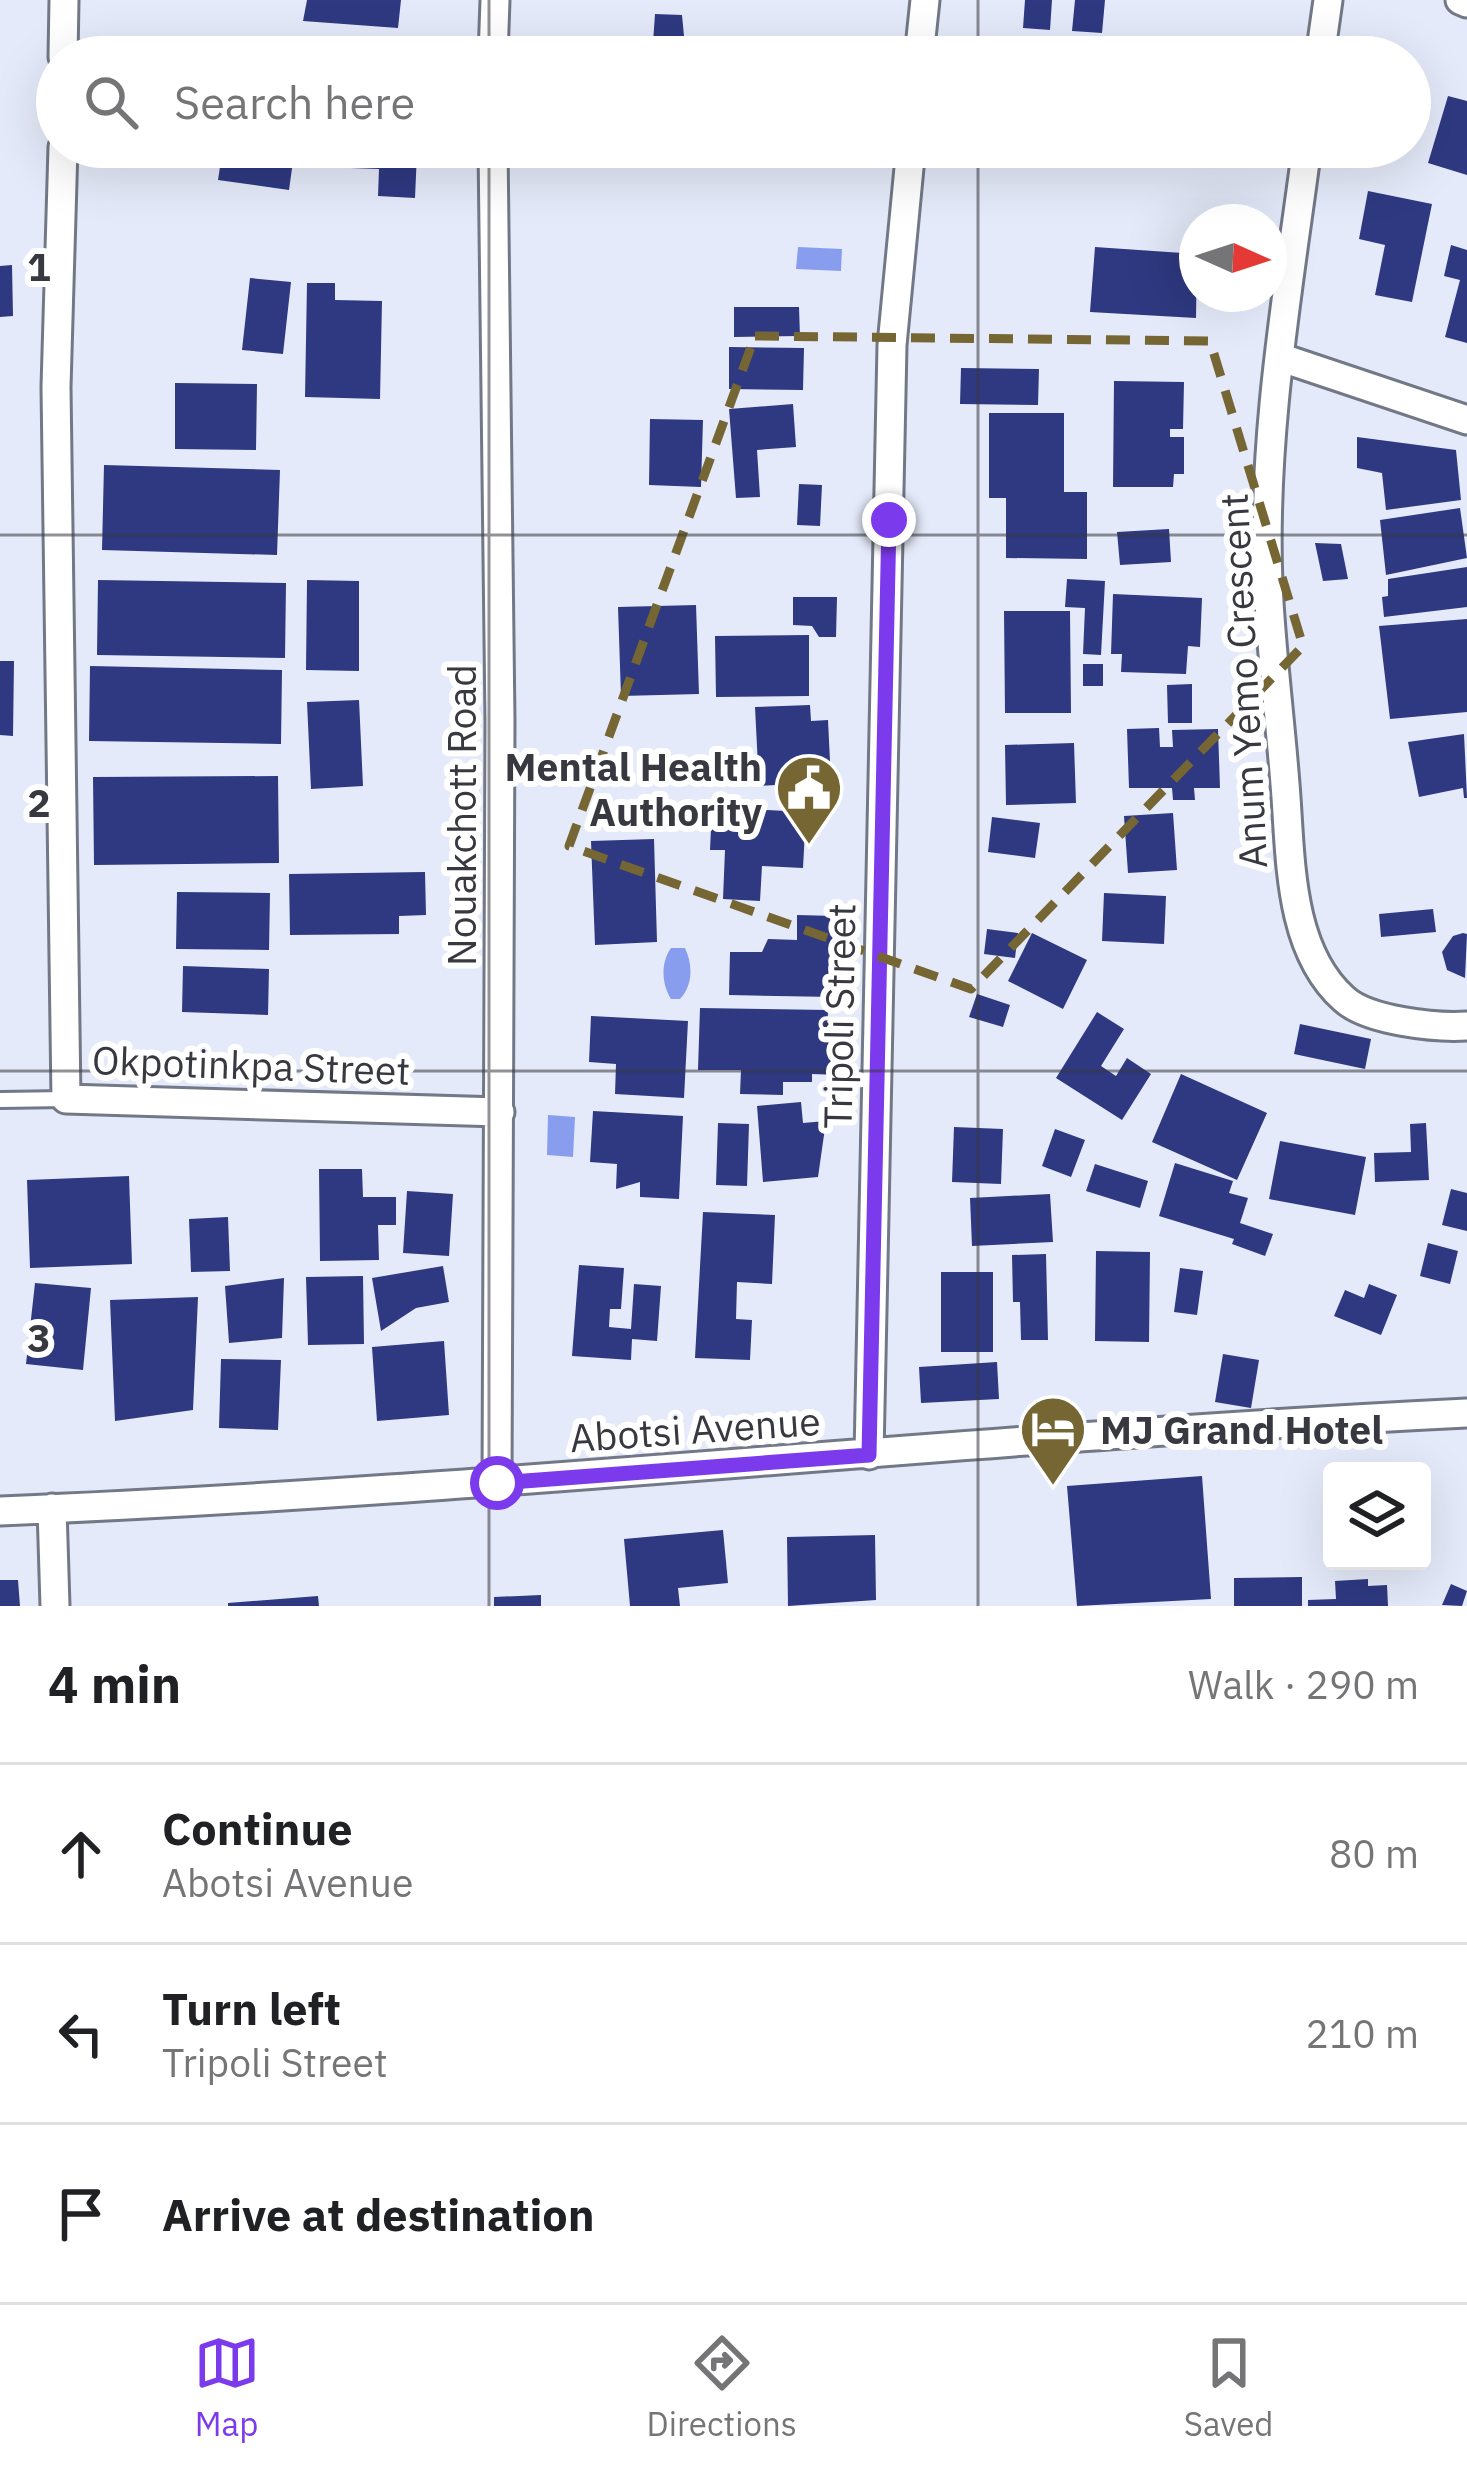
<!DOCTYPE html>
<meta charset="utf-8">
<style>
body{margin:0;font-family:"IBM Plex Sans",sans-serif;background:#f6f6f6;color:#202124}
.controls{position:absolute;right:36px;bottom:36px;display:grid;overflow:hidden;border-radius:12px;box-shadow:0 12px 48px #0002}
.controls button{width:108px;height:108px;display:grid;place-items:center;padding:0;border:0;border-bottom:3px solid #e0e0e0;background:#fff;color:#202124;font:60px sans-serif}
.compass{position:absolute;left:1179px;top:204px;width:108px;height:108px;border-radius:50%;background:#fff;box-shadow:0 12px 48px #0002;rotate:93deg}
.stop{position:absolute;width:36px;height:36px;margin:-27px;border:9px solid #7c3aed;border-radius:50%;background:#fff}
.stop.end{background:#7c3aed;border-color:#fff;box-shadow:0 3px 12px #0008}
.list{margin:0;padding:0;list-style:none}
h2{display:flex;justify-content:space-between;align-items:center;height:156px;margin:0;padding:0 48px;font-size:51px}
h2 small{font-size:39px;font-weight:400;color:#757577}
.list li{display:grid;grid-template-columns:78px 1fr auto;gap:36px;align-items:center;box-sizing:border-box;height:180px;padding:0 48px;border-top:3px solid #e0e0e0}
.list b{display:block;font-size:45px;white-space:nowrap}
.list p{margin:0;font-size:39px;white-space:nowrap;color:#757577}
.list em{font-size:39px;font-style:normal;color:#757577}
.icon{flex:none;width:66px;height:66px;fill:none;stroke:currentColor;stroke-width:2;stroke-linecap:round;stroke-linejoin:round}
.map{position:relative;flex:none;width:1467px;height:1606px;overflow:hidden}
.search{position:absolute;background:#fff;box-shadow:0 12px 48px #0002;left:36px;right:36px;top:36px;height:132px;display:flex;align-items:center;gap:30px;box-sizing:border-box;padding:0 42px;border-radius:66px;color:#757577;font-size:45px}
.sheet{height:696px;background:#fff}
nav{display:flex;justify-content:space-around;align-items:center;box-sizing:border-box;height:168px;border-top:3px solid #e0e0e0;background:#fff;font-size:33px;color:#757577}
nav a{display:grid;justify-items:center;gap:6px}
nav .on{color:#7c3aed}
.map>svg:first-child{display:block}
.water{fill:#899def}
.building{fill:#2e3981}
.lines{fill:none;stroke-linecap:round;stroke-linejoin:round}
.service-casing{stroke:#737886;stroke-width:20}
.minor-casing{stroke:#737886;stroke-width:33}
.service{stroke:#fff;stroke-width:14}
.minor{stroke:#fff;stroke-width:27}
.route{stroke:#7c3aed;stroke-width:15}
.marked{fill:none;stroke:#756633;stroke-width:9;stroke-dasharray:24 15;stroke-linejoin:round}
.grid{fill:none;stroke:#383940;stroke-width:3;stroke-opacity:0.55}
.labels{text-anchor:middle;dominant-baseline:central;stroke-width:12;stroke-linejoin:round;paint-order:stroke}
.street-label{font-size:39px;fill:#383940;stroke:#fff}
.poi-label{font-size:39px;font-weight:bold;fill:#383940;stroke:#fff;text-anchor:end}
.grid-label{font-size:39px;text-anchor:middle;font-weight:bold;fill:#383940;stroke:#fff;stroke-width:12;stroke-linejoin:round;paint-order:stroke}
</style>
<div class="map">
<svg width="1467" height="1606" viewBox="0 0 1467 1606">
<rect width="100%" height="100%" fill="#e5eafa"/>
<!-- water -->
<path class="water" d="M 798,247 L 842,249 L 841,271 L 796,269 Z
M 671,948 L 685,948 C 693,965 693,985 680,999 L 671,999 C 661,983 661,962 671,948 Z
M 548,1115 L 575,1117 L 573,1157 L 547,1155 Z"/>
<!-- building -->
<path class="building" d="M 307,0 L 401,0 L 398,28 L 303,21 Z
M 1025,0 L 1052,0 L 1050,30 L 1023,28 Z
M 1075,0 L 1105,0 L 1102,33 L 1072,31 Z
M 655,14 L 682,15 L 686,57 L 652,57 Z
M 1448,96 L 1467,101 L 1467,175 L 1428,163 Z
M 223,147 L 295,147 L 289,190 L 218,180 Z
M 322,147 L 430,147 L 430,153 L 417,153 L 415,198 L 378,196 L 379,169 L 322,167 Z
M 1032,147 L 1091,147 L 1092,162 L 1033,166 Z
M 1368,191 L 1432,204 L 1412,302 L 1375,295 L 1385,245 L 1359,239 Z
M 1451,245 L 1467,250 L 1467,343 L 1445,337 L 1460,280 L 1444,276 Z
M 1095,247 L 1197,254 L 1196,318 L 1090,312 Z
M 12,265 L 13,316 L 0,317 L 0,266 Z
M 250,278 L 291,282 L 283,354 L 242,350 Z
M 307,283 L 335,283 L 335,300 L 382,301 L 380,399 L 305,397 Z
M 734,307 L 799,307 L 800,336 L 734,337 Z
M 729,347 L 804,348 L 803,390 L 729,389 Z
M 961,368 L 1039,369 L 1038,405 L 960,404 Z
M 1114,381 L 1184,382 L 1183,429 L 1170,429 L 1170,437 L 1184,437 L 1184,474 L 1174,474 L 1173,487 L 1113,487 Z
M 175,383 L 257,384 L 256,450 L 175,449 Z
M 793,404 L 796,447 L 757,450 L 760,497 L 736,498 L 729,409 Z
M 989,413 L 1064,413 L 1064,492 L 1087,492 L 1087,559 L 1006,558 L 1006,498 L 989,498 Z
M 650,419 L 703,420 L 701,487 L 649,485 Z
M 1357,437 L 1456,450 L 1461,500 L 1386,510 L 1382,473 L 1357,468 Z
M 104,465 L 280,470 L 277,555 L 102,550 Z
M 799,484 L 822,485 L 820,526 L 797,525 Z
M 1460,508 L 1467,558 L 1386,575 L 1380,520 Z
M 1169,529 L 1171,562 L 1120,565 L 1117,532 Z
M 1315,543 L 1341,544 L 1348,579 L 1323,581 Z
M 1467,567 L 1467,607 L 1384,617 L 1382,597 L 1388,596 L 1388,579 Z
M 1067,579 L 1105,581 L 1101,655 L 1083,654 L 1085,608 L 1065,607 Z
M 98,580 L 286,583 L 285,658 L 97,655 Z
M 307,580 L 359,581 L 359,671 L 306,670 Z
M 1113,594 L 1202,598 L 1200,647 L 1188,646 L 1186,674 L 1121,672 L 1122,654 L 1111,654 Z
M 793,597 L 837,597 L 836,637 L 819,637 L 812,626 L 793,625 Z
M 696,605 L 699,694 L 621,696 L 618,607 Z
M 1004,611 L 1070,611 L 1071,713 L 1005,713 Z
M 1467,619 L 1467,712 L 1390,719 L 1379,626 Z
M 809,635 L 809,696 L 716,697 L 715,636 Z
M 0,661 L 14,661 L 13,736 L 0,735 Z
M 1083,664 L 1103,664 L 1103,686 L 1083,686 Z
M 90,666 L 282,670 L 281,744 L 89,741 Z
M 1192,684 L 1192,723 L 1168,723 L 1167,685 Z
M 359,700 L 363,786 L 311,789 L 307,702 Z
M 810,705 L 811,721 L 828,720 L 831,782 L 759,786 L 755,707 Z
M 1159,728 L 1160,747 L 1173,747 L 1172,730 L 1218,729 L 1220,788 L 1194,788 L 1195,800 L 1173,800 L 1172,788 L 1129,788 L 1127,729 Z
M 1464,734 L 1467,798 L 1464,798 L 1463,788 L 1419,797 L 1408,742 Z
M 1074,743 L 1076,803 L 1006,805 L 1005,745 Z
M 278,776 L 279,863 L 94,865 L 93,777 Z
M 712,807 L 806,812 L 803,868 L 762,866 L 760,901 L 723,899 L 725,850 L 710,850 Z
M 1173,813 L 1177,870 L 1128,873 L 1124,816 Z
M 992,817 L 1040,823 L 1035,858 L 988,852 Z
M 654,839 L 657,942 L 595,945 L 591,841 Z
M 425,872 L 426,915 L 399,916 L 399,934 L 290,935 L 289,874 Z
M 177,892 L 270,893 L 269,950 L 176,949 Z
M 1104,893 L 1166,896 L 1164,944 L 1102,941 Z
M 1433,909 L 1436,932 L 1381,937 L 1379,914 Z
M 797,915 L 835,916 L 834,997 L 729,995 L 730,952 L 762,952 L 768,939 L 797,940 Z
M 987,929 L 1018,933 L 1015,958 L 984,954 Z
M 1032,933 L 1087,960 L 1063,1009 L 1008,981 Z
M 1463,933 L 1467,934 L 1465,978 L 1447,970 L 1442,952 L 1453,936 Z
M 183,966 L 269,969 L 268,1015 L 182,1012 Z
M 977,994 L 1010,1005 L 1003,1027 L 969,1017 Z
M 700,1008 L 828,1010 L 827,1042 L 840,1042 L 840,1075 L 812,1074 L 812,1082 L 783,1082 L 783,1095 L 740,1094 L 741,1070 L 698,1070 Z
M 1097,1012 L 1124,1029 L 1101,1066 L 1116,1076 L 1127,1058 L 1151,1074 L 1122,1120 L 1056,1078 Z
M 591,1016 L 688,1021 L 684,1098 L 615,1094 L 616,1064 L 589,1062 Z
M 1300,1024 L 1371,1039 L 1365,1069 L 1294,1054 Z
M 1181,1074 L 1267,1113 L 1237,1180 L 1152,1142 Z
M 801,1102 L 803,1123 L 826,1121 L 818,1177 L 763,1182 L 757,1106 Z
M 593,1111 L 683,1116 L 679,1199 L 640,1197 L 640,1182 L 616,1189 L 617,1164 L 590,1162 Z
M 718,1123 L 749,1124 L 747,1186 L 716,1185 Z
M 1426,1123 L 1429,1180 L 1375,1182 L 1374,1153 L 1411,1152 L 1410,1124 Z
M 954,1127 L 1003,1129 L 1001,1184 L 952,1182 Z
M 1055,1129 L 1085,1140 L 1071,1177 L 1042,1166 Z
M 1280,1141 L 1366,1157 L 1355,1215 L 1269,1199 Z
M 1175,1163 L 1233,1181 L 1229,1193 L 1248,1198 L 1240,1223 L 1273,1234 L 1265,1256 L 1232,1244 L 1234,1239 L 1159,1216 Z
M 1095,1164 L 1148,1181 L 1140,1208 L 1086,1191 Z
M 319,1169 L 362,1169 L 363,1197 L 396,1197 L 396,1225 L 378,1225 L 379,1260 L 320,1261 Z
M 129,1176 L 132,1264 L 30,1268 L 27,1180 Z
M 1451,1189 L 1467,1193 L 1467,1231 L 1442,1225 Z
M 407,1191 L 453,1194 L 449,1256 L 403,1253 Z
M 1050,1194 L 1053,1242 L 972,1246 L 970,1198 Z
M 703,1212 L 775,1215 L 772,1284 L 737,1282 L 736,1319 L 752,1320 L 750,1360 L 695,1358 Z
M 228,1217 L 230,1271 L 191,1272 L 189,1219 Z
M 1428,1243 L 1458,1251 L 1450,1284 L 1420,1276 Z
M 1096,1251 L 1150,1252 L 1149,1342 L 1095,1341 Z
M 1046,1254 L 1048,1340 L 1021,1340 L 1020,1302 L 1013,1302 L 1012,1255 Z
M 579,1265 L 624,1268 L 621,1309 L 610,1309 L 609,1327 L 631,1329 L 634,1284 L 661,1286 L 657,1341 L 632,1339 L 631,1360 L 572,1356 Z
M 443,1266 L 449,1302 L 416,1308 L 381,1331 L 372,1278 Z
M 1180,1268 L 1203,1271 L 1197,1315 L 1174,1312 Z
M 941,1272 L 993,1272 L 993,1352 L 941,1352 Z
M 363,1276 L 364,1344 L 308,1345 L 306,1277 Z
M 284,1278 L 282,1338 L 229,1343 L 225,1286 Z
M 35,1283 L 91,1288 L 83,1370 L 26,1364 Z
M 1369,1284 L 1397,1295 L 1381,1335 L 1334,1316 L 1345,1290 L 1364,1298 Z
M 198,1297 L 193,1410 L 115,1421 L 110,1300 Z
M 444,1341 L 449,1415 L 377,1421 L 372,1347 Z
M 1223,1354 L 1259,1360 L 1251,1408 L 1215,1402 Z
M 221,1359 L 281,1360 L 278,1430 L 219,1428 Z
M 997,1362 L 999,1399 L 921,1403 L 919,1367 Z
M 1202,1476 L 1211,1599 L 1077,1606 L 1067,1486 Z
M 723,1530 L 728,1583 L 678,1588 L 680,1606 L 630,1606 L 624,1539 Z
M 875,1535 L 876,1600 L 788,1606 L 787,1537 Z
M 1302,1577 L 1302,1606 L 1234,1606 L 1234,1578 Z
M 1368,1579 L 1368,1586 L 1387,1585 L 1388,1606 L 1308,1606 L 1308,1600 L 1336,1599 L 1335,1581 Z
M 0,1580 L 18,1580 L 20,1606 L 0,1606 Z
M 1451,1584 L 1467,1591 L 1462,1606 L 1442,1605 Z
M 541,1595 L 541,1606 L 494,1606 L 494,1597 Z
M 318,1596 L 319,1606 L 228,1606 L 228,1603 Z"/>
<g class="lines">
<!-- service casing -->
<g class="service-casing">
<path id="service" d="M 0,1100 L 66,1099"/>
</g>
<!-- minor casing -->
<g class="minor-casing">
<path id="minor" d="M 1460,0 L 1467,3
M 63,57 L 64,0
M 493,57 L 495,0
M 919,57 L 925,0
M 1320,57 L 1328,0
M 63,147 L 56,387 L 66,1099 L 500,1112
M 493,147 L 500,721 L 497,1483
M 1307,147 C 1288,291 1262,437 1268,584 C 1271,651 1280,718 1285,784 C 1291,855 1287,948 1344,999 C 1368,1021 1436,1028 1467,1026
M 1279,357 L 1467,420
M 869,1455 L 892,345 L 911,147
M 52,1508 L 55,1606
M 0,1511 C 490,1491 977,1437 1467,1413"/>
</g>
<!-- service -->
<use href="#service" class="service"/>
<!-- minor -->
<use href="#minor" class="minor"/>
</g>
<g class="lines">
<!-- route -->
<path class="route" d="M 497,1483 L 869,1455 L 889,520"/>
</g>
<!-- marked area -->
<path class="marked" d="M 755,336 L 1210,341 L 1303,646 L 971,989 L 569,846 Z"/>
<!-- grid -->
<path class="grid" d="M 489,0 L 489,57M 978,0 L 978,57M 489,147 L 489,1606M 978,147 L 978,1606M 0,535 L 1467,535M 0,1071 L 1467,1071"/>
<!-- icons -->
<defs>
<g id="civic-pin" transform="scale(3.45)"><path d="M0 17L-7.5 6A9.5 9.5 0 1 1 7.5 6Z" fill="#756633" stroke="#fff"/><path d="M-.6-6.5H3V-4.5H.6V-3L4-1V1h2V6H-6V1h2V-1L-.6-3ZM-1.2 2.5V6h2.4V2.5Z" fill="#fff"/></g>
<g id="hotel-pin" transform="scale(3.45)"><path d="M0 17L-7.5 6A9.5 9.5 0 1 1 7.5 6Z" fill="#756633" stroke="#fff"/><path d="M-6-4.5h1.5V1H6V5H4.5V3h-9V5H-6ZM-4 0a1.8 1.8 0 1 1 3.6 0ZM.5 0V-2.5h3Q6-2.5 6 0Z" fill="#fff"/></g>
</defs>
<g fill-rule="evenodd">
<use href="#civic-pin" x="809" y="788"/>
<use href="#hotel-pin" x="1053" y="1429"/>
</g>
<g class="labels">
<!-- street labels -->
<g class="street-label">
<text transform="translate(1243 681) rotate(-93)">Anum Yemo Crescent</text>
<text transform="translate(461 815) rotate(-90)">Nouakchott Road</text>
<text transform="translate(839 1016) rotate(-89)">Tripoli Street</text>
<text transform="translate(251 1065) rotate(2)">Okpotinkpa Street</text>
<text transform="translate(695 1429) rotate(-4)">Abotsi Avenue</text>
</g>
<!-- poi labels -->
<g class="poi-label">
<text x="762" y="766">Mental Health<tspan x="762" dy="45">Authority</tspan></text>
<text x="1100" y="1429" text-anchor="start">MJ Grand Hotel</text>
</g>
</g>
<g class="grid-label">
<text x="39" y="281">1</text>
<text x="39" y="817">2</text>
<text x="39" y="1352">3</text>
</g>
</svg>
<div class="controls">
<button><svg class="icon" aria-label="layers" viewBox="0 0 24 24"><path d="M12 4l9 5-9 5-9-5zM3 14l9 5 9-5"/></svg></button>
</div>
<svg class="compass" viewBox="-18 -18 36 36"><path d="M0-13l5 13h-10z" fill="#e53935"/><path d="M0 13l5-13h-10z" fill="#757577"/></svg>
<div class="stop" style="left:497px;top:1483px"></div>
<div class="stop end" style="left:889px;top:520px"></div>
<div class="search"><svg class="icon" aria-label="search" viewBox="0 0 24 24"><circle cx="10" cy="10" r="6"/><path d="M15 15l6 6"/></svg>Search here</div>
</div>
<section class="sheet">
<h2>4 min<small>Walk · 290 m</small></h2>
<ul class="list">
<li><svg class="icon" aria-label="ahead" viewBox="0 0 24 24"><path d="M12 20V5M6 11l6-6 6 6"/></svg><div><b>Continue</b><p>Abotsi Avenue</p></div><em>80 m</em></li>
<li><svg class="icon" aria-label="left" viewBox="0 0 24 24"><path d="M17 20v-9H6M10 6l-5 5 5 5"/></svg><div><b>Turn left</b><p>Tripoli Street</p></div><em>210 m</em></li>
<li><svg class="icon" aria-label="arrive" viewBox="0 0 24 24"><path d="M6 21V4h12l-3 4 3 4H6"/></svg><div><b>Arrive at destination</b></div></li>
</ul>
</section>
<nav>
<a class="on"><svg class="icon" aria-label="map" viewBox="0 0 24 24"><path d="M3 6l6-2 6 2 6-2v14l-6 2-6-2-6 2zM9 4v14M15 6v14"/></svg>Map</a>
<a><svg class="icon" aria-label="directions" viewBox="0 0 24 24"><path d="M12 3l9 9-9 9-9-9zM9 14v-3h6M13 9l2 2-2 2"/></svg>Directions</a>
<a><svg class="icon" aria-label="saved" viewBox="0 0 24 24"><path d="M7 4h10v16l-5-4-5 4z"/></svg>Saved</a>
</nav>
